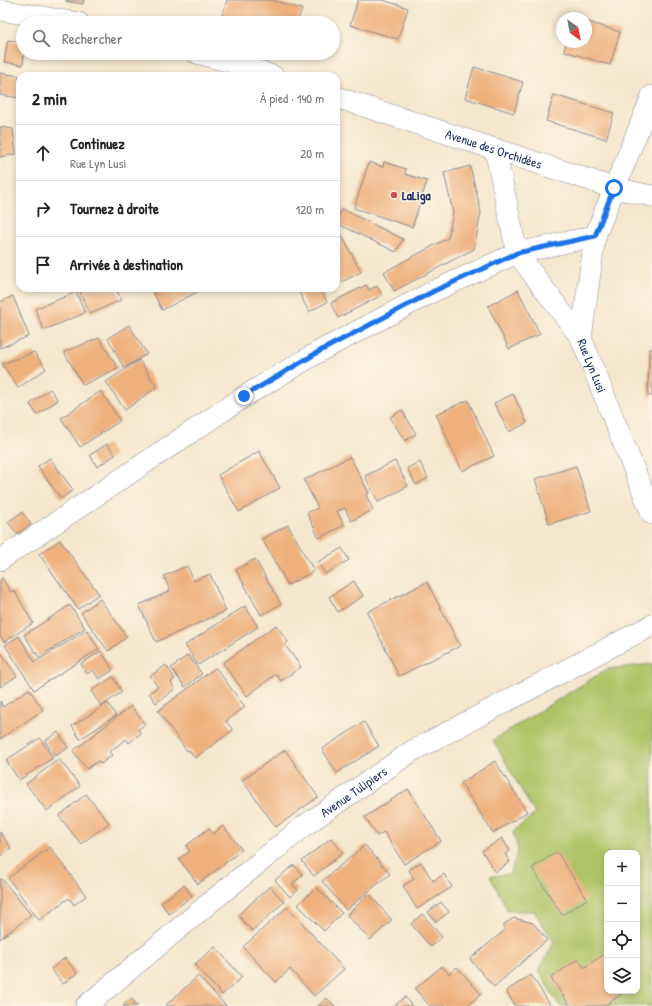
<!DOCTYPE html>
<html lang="fr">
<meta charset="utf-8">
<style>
body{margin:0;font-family:"Patrick Hand",sans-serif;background:#f6f6f6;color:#222}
.controls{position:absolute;right:12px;bottom:12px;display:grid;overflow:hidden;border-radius:8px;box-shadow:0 2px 6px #0003}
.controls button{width:36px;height:36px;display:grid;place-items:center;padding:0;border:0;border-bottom:1px solid #e0e0e0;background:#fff;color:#222;font:20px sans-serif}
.compass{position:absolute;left:556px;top:12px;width:36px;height:36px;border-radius:50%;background:#fff;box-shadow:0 2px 6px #0003;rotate:148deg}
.stop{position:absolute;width:12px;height:12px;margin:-9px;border:3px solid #1a73e8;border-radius:50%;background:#fff}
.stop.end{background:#1a73e8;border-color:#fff;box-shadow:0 1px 4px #0008}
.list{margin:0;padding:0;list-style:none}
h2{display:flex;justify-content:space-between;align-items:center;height:52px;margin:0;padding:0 16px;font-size:17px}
h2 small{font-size:13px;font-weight:400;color:#767676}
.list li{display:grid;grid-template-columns:26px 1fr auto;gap:12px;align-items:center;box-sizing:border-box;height:56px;padding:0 16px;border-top:1px solid #e0e0e0}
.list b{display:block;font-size:15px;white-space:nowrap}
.list p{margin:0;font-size:13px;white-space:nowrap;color:#767676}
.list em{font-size:13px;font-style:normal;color:#767676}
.icon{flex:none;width:22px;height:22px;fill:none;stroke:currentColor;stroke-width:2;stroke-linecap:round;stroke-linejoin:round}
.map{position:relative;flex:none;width:652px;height:1006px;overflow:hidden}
.search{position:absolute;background:#fff;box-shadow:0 2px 6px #0003;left:16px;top:16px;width:324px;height:44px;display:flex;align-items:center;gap:10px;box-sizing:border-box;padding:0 14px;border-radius:22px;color:#767676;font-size:15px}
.panel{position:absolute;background:#fff;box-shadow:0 2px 6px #0003;left:16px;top:72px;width:324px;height:220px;border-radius:12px}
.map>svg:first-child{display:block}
.green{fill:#afc366;stroke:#657962;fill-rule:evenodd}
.building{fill:#eeb07d}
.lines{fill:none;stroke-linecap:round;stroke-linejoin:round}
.minor-casing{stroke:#888b96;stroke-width:22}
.minor{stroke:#fff;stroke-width:21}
.route{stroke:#1a73e8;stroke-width:5}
.poi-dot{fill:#d1495b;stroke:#fcf5e5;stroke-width:1.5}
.labels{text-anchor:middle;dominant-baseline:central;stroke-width:3;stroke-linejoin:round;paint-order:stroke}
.street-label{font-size:13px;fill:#1b2f5e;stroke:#fcf5e5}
.poi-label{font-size:13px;font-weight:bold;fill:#1b2f5e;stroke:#fcf5e5;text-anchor:start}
</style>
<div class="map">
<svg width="652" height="1006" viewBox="0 0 652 1006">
<rect width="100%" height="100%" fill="#fcf5e5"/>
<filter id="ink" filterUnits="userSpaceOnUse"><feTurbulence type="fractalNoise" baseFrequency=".025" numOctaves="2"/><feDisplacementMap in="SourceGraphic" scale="8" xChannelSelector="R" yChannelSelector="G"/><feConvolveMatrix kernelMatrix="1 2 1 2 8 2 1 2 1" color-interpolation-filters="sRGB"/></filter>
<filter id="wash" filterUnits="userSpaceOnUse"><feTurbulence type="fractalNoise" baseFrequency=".012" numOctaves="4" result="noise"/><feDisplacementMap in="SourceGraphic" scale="16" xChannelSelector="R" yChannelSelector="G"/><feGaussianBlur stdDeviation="0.9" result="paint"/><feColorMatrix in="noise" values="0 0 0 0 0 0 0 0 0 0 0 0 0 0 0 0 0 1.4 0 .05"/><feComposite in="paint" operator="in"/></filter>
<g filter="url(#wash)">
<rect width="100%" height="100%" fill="#f5e7cd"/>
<!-- green -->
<path class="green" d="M 652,664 L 652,1006 L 559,1006 L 539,971 L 554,942 L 534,911 L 508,911 L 490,876 L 510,874 L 518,850 L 513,831 L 535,814 L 493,740 L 607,669 ZM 607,853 L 637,853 L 637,991 L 607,991 Z"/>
<g id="blocks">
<!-- building -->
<path class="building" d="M 66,0 L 84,0 L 83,4 L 66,1 Z
M 227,0 L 272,0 L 302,9 L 297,23 L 220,23 Z
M 358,0 L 383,0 L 408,8 L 398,39 L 350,25 Z
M 586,21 L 620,32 L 610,65 L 564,51 L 566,42 L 586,42 Z
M 8,40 L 23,42 L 23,53 L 24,53 L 23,65 L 4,62 Z
M 474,67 L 523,82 L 514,113 L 465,98 Z
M 0,73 L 20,76 L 20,98 L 0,95 Z
M 554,95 L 614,113 L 606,139 L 546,121 Z
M 0,127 L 13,129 L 16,154 L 0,157 Z
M 369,162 L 383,167 L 384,162 L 406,169 L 405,174 L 427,181 L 412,227 L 354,208 Z
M 470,166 L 481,212 L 474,249 L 394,291 L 384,272 L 448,238 L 453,212 L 444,173 Z
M 342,209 L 403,239 L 396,252 L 336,223 L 336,221 Z
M 340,232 L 361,272 L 336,285 L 336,234 Z
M 366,285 L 369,290 L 377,286 L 382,295 L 338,318 L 331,303 Z
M 78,288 L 116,288 L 121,300 L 90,314 Z
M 151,288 L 205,288 L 162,310 Z
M 297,288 L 320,288 L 327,302 L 309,312 Z
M 518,290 L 540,334 L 509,349 L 488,306 Z
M 76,292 L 85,313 L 44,330 L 35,309 Z
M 13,296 L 29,336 L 0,348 L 0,302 Z
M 129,325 L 147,354 L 124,368 L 108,338 Z
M 99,338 L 118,368 L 83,385 L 64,352 Z
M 649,349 L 652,349 L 652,396 L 648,396 Z
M 34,352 L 46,369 L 18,388 L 2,364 Z
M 139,360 L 157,387 L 125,410 L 106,382 Z
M 50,389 L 58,400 L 37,415 L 30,404 Z
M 101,391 L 120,421 L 80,447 L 61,418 Z
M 513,394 L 527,423 L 509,432 L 494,403 Z
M 468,400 L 494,456 L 462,471 L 436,414 Z
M 402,410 L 416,434 L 405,441 L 390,417 Z
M 107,444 L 115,455 L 97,467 L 90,455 Z
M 259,451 L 280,488 L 239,512 L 218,475 Z
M 350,457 L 369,493 L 366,495 L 373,510 L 351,521 L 345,508 L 337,511 L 344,525 L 319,538 L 307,513 L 318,508 L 304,480 Z
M 50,458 L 73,490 L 61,499 L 38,466 Z
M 395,461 L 408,486 L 378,502 L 365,476 Z
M 420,462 L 428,478 L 416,485 L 407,468 Z
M 576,466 L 591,511 L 549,524 L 535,479 Z
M 22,512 L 31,524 L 17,534 L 8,522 Z
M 288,525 L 314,571 L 288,585 L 262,539 Z
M 60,540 L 99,594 L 78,609 L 39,554 Z
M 342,548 L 349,560 L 325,574 L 318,562 Z
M 255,559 L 281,604 L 261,615 L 236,570 Z
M 187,566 L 194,581 L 210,574 L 226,611 L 156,642 L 139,605 L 170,591 L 164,576 Z
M 2,578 L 11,592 L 14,590 L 33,623 L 4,642 L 0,636 L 0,580 Z
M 354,581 L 363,596 L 338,612 L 329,597 Z
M 427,582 L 460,646 L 399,676 L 367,612 Z
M 100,599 L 127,637 L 108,651 L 81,613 Z
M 70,605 L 85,628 L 39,657 L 24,635 Z
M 245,606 L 258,627 L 198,665 L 185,645 Z
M 276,625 L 288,642 L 285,645 L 301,667 L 281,681 L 276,674 L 247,696 L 223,663 Z
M 87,630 L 99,649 L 34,690 L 5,645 L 19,636 L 35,662 Z
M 0,651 L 17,676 L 0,687 Z
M 101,651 L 113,670 L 99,679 L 93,670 L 87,674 L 81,664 Z
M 188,655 L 202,674 L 185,687 L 171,668 Z
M 166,665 L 175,679 L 171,682 L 175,689 L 156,703 L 149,693 L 158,687 L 150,676 Z
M 215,668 L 216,668 L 245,707 L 226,721 L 233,730 L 195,758 L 189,750 L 187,751 L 158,711 Z
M 113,677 L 122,692 L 101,706 L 91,691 Z
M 29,689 L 43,710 L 0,739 L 0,701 L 3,707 Z
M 108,703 L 116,716 L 80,739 L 72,726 Z
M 131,706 L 145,724 L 138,730 L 141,733 L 129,743 L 126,739 L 109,752 L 112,755 L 101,764 L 98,761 L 87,769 L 73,751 Z
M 364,722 L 379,746 L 337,773 L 322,749 Z
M 58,732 L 68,748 L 55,756 L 45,741 Z
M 40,738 L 53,758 L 19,780 L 6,760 Z
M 285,750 L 318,797 L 276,827 L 242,780 Z
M 59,759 L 80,786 L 47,811 L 26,784 Z
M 495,761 L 527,812 L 493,833 L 461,783 Z
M 408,789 L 441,841 L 404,864 L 384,832 L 377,836 L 365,817 Z
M 86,794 L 109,823 L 81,844 L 59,816 Z
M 223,826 L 242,850 L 198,884 L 179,859 L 190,851 L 186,846 L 209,828 L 213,834 Z
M 0,832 L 11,848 L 0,856 Z
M 331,838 L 343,853 L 314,876 L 302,861 Z
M 502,838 L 510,851 L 505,854 L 510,862 L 495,872 L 482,851 Z
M 365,845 L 390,874 L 346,910 L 322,881 Z
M 50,847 L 86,896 L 74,905 L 69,898 L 39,920 L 8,878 Z
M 557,852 L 587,899 L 562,915 L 532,868 Z
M 421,862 L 433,881 L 444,874 L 452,887 L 417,909 L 403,886 L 414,879 L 409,870 Z
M 294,865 L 303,875 L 292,884 L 298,890 L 290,897 L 275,880 Z
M 2,879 L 31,915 L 0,939 L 0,880 Z
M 184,885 L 192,896 L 169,914 L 161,903 Z
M 270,886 L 284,902 L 252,931 L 238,915 Z
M 316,887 L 342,913 L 324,931 L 298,905 Z
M 369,894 L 392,920 L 370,940 L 347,915 Z
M 441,902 L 449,912 L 436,922 L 428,912 Z
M 287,907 L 344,969 L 314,996 L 290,969 L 276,982 L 243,947 Z
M 422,914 L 442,937 L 431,947 L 411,924 Z
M 514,918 L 533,923 L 547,940 L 494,987 L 470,959 L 504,931 L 504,924 Z
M 215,947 L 242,977 L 222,995 L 195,964 Z
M 606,953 L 607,955 L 607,991 L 626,991 L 604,1006 L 570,1006 L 551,978 L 578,959 L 584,968 Z
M 65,958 L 77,973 L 63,984 L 51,969 Z
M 442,966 L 449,974 L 457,967 L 481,994 L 467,1006 L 430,1006 L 415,989 Z
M 531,975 L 551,1006 L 515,1006 L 506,991 Z
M 198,976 L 226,1006 L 165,1006 Z
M 405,997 L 412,1006 L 394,1006 Z
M 131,998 L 138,1006 L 123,1006 Z
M 327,998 L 335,1006 L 318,1006 Z"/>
</g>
</g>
<g filter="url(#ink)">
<use href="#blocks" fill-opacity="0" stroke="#888b96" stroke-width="1"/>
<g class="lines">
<!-- minor casing -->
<g class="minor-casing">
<g id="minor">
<path d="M 0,10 L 79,23"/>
<path d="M 197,53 L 231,62 L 273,76"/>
<path id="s1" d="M 652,96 L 595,236 L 581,338 L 652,514"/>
<path id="s2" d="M 336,97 L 614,188 L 652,196"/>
<path d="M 495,149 L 517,253 L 581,338"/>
<path d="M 0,560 L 245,396 L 320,351 L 434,291 L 517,253 L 595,236"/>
<path id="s3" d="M 86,1006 L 207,905 L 304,826 L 412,751 L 652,625"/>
</g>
</g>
<!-- minor -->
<use href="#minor" class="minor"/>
</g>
</g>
<g class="lines" filter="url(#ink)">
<!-- route -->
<path class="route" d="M 244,396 L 320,351 L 434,291 L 517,253 L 595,236 L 614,188"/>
</g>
<!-- markers -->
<circle class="poi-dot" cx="394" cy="195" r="4"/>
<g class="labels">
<!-- street labels -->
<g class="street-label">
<text stroke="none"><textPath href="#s2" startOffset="166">Avenue des Orchidées</textPath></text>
<text stroke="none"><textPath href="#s1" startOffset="284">Rue Lyn Lusi</textPath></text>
<text stroke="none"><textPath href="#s3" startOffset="343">Avenue Tulipiers</textPath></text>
</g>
<!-- poi labels -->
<g class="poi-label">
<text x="402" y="195">LaLiga</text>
</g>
</g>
</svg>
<div class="controls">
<button>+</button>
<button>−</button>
<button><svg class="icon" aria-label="locate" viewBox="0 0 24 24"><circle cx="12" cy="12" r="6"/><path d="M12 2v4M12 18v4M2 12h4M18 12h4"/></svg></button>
<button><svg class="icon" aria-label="layers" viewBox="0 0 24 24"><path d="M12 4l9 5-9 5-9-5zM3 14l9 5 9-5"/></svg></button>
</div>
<svg class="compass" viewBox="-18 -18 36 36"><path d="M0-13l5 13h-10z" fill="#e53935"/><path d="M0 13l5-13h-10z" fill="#767676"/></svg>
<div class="stop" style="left:614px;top:188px"></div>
<div class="stop end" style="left:244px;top:396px"></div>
<div class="search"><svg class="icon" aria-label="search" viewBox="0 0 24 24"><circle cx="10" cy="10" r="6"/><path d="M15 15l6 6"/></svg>Rechercher</div>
<section class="panel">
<h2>2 min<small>À pied · 140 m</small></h2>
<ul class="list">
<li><svg class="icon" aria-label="ahead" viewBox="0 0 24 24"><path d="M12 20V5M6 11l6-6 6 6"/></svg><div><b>Continuez</b><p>Rue Lyn Lusi</p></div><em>20 m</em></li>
<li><svg class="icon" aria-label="right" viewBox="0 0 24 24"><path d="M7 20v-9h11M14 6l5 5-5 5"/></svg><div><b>Tournez à droite</b></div><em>120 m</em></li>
<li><svg class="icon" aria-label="arrive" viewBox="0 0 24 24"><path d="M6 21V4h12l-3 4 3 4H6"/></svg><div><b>Arrivée à destination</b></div></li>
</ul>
</section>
</div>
